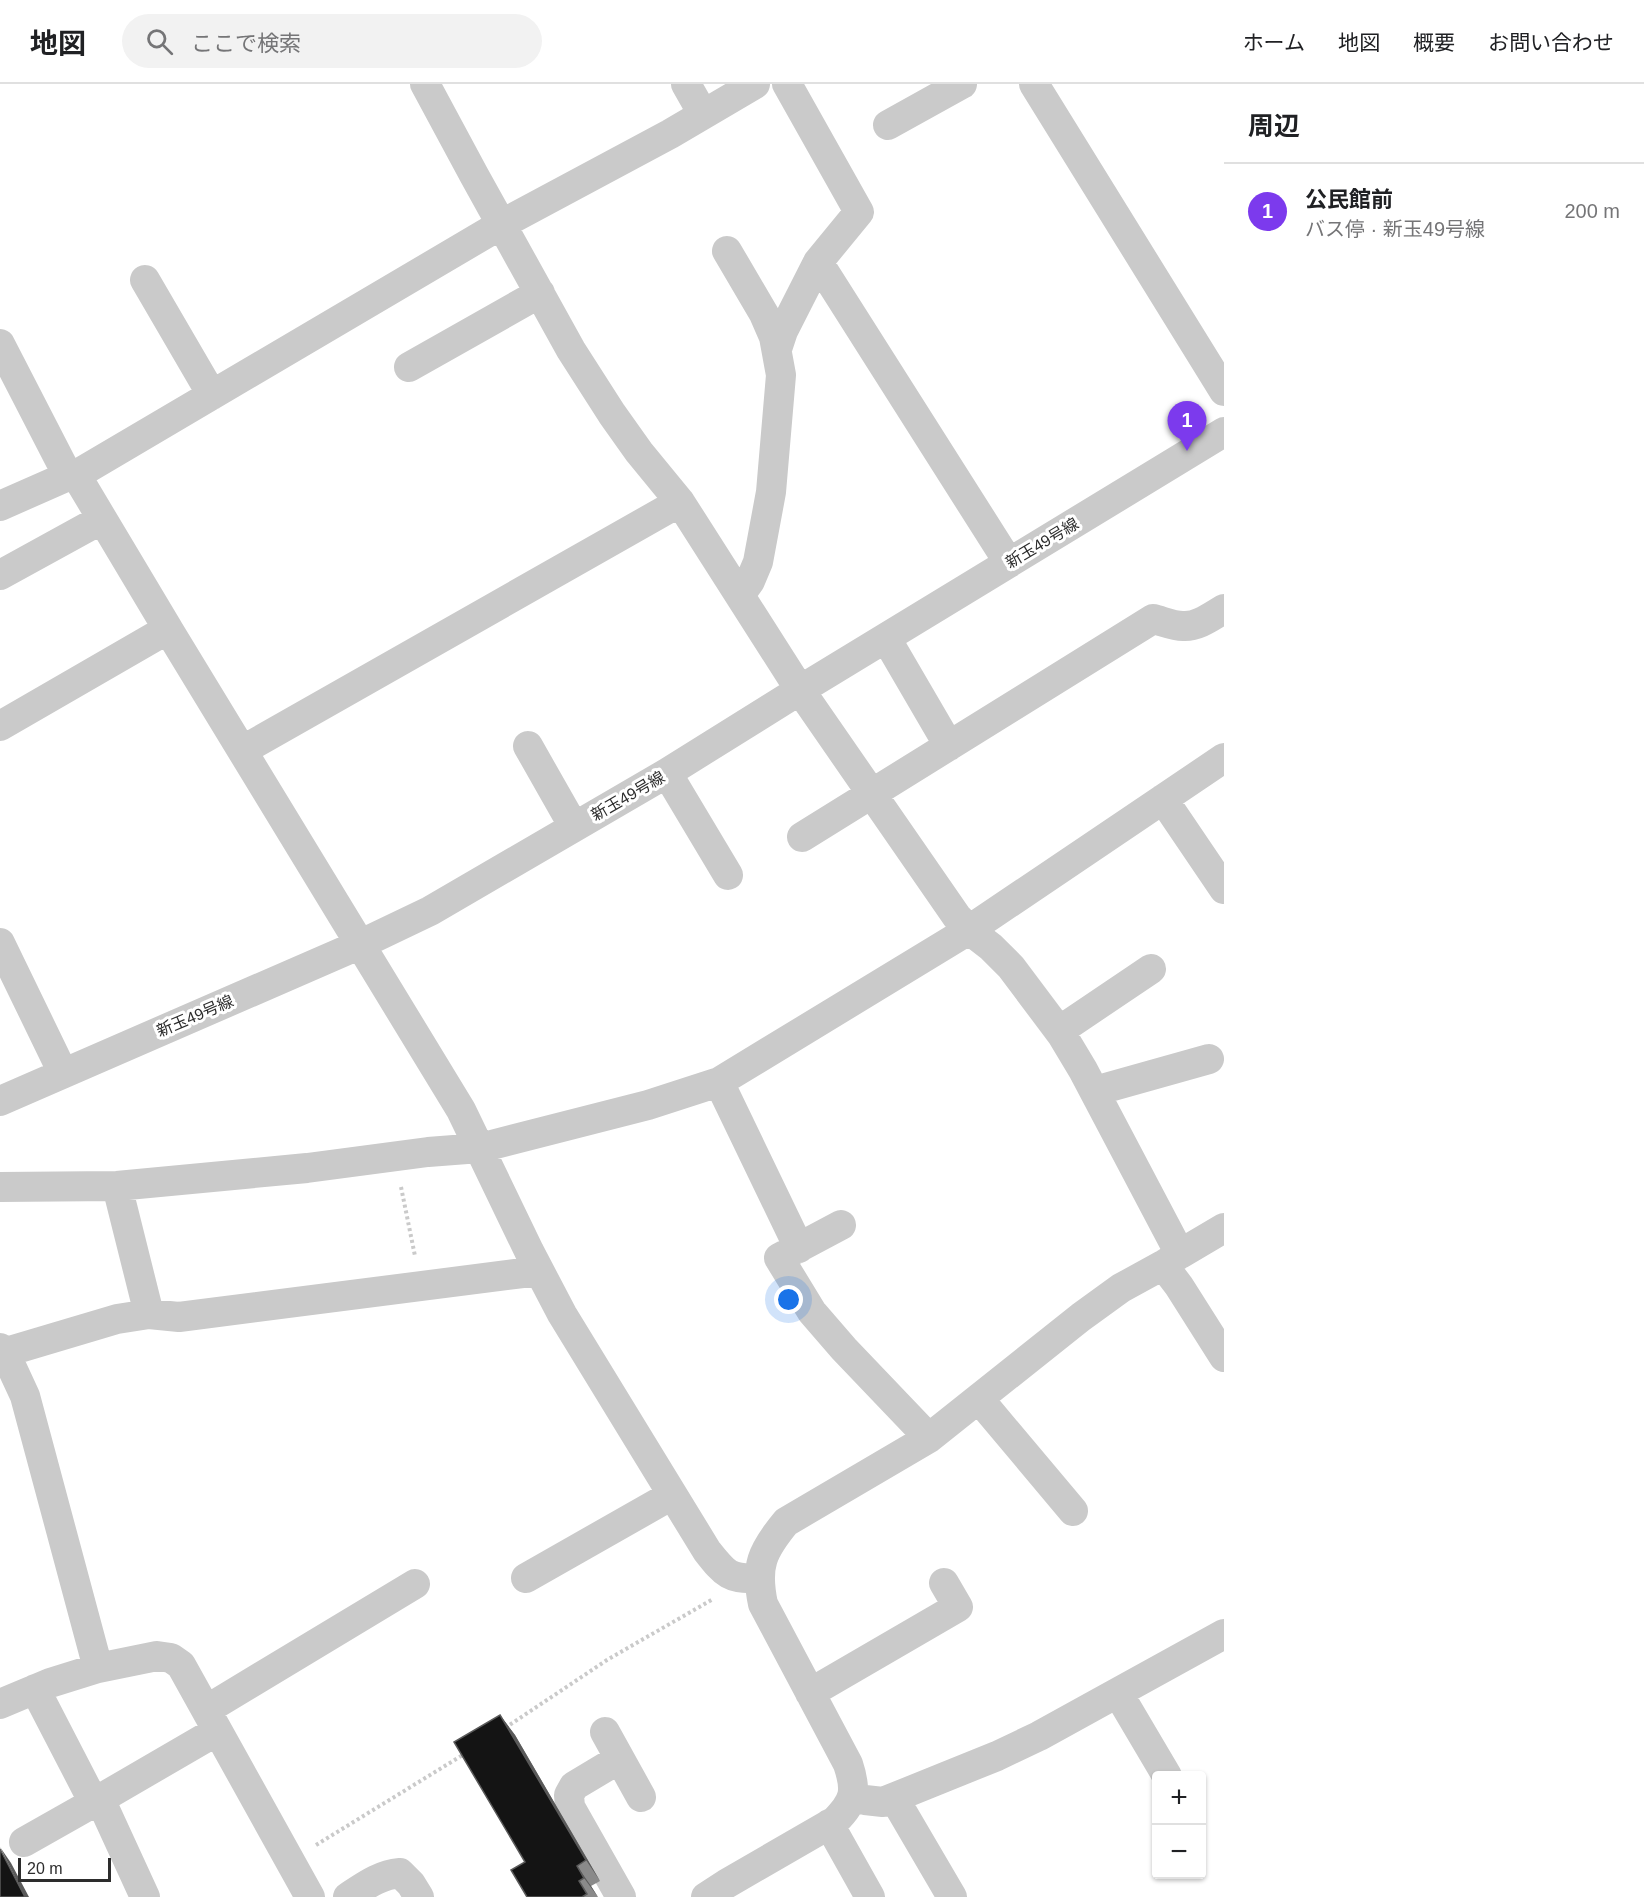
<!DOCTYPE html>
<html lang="ja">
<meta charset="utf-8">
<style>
body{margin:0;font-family:Helvetica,"Noto Sans JP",sans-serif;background:#f2f2f2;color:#202124}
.controls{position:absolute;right:18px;bottom:18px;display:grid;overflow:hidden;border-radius:6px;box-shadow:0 2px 4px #0004}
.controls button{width:54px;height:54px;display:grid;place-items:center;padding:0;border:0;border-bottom:2px solid #e0e0e0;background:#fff;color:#202124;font:30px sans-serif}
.scale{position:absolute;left:18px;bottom:15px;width:93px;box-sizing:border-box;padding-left:6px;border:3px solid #2d2d2d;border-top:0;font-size:16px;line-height:21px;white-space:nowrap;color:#2d2d2d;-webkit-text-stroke:4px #fff;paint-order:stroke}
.you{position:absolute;left:789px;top:1216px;width:21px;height:21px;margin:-15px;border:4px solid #fff;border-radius:50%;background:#1a73e8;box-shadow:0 0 0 9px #1a73e833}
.badge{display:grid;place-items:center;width:39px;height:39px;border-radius:50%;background:#7c3aed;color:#fff;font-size:20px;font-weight:700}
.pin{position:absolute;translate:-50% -50px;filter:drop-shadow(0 2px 3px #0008)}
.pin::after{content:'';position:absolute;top:32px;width:21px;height:18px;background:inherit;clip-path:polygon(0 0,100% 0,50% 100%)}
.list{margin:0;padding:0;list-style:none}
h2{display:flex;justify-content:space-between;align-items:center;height:78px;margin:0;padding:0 24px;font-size:26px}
h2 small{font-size:20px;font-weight:400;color:#757577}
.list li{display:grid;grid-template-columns:39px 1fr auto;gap:18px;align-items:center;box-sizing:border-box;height:96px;padding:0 24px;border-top:2px solid #e0e0e0}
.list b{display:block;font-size:22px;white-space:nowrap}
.list p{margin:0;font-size:20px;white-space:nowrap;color:#757577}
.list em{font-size:20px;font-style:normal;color:#757577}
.icon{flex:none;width:33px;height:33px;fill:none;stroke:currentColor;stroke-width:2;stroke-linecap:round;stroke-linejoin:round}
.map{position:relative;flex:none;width:1224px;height:1813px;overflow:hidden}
header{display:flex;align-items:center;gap:36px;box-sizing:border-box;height:84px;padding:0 30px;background:#fff;border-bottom:2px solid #e0e0e0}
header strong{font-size:28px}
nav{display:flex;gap:33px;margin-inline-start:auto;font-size:21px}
.search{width:420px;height:54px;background:#f2f2f2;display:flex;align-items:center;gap:15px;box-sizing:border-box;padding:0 21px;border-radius:33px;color:#757577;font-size:22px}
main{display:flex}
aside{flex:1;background:#fff}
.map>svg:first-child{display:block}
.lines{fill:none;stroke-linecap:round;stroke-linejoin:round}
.path{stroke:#cacaca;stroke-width:4;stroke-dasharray:3 3;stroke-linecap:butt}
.minor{stroke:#cacaca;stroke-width:30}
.wall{fill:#8a8a8a}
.shaded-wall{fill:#5a5a5a}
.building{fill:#141414;stroke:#5a5a5a;stroke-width:1.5}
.labels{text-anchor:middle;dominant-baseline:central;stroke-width:6;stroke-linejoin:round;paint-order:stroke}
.street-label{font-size:16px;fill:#2d2d2d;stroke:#fff}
</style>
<header>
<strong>地図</strong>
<div class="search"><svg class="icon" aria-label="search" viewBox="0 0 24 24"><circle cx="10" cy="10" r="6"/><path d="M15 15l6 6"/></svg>ここで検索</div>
<nav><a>ホーム</a><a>地図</a><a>概要</a><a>お問い合わせ</a></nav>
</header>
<main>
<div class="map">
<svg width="1224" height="1813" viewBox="0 0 1224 1813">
<rect width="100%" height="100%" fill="#fff"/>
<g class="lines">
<!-- path -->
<path class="path" d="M 401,1103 L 415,1172
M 505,1644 L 607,1576 L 713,1515
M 316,1761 L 466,1669"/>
<!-- minor -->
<path class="minor" d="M 425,0 L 474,91 L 571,266 L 612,330 L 639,368 L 680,418 L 800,606 L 957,833 L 969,846 L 991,863 L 1011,883 L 1062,951 L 1083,986 L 1180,1170 L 1163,1181 L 1179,1202 L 1224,1273
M 686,0 L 703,30
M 1034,0 L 1224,307
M 888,41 L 962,0
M 727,167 L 764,230 L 774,253 L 781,291 L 771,408 L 758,478 L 750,497 L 740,511
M 818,178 L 1009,479
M 145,196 L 212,311
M 0,260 L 68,392
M 777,265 L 783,247 L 818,178 L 859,128 L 787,0
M 409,283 L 540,209
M 0,422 L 68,392 L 76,391 L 502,140 L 670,50 L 755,0
M 0,491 L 102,435
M 168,545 L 461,1026 L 529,1167 L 562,1230 L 707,1467 C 725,1490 730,1496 759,1494
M 886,554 L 949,662
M 0,642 L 168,545 L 76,391
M 528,662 L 574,743
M 243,666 L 680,418
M 667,689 L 728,791
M 1163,715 L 1224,805
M 802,753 L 1153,535 C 1162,537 1173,542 1183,542 C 1198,543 1212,532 1224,525
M 0,859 L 63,989
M 1059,947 L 1151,885
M 719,998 L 799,1164
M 1095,1007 L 1209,975
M 0,1017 L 361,860 L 430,827 L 667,689 L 800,606 L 1224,348
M 117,1102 L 149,1230
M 0,1103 L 117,1102 L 307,1084 L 428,1068 L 480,1064 L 648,1021 L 719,998 L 969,846 L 1224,674
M 841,1141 L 779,1174 L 812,1228 L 844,1265 L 929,1354
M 1180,1170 L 1224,1144
M 0,1264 L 13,1286 L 25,1312 L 98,1584
M 3,1269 L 117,1235 L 149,1230 L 179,1233 L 539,1187
M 979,1315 L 1073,1427
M 526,1494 L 672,1411
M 35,1605 L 94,1719
M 810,1609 L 958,1523 L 944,1499
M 1118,1609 L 1167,1692
M 0,1620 L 50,1599 L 98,1584 L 157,1572 L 171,1574 L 181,1581 L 310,1813
M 206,1626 L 415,1500
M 605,1648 L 641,1713
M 619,1675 L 574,1702 L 569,1711 L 570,1723 L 621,1813
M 853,1713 L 865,1716 L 883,1718 L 997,1672 L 1039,1652 L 1224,1550
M 894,1714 L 952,1813
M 829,1740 L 870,1813
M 24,1758 L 100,1715
M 145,1813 L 100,1715 L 217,1647
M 348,1813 C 365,1802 379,1791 400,1789 L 411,1800 L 419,1813
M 706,1813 L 726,1800 L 835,1737 C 855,1717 857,1707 848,1680 L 763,1520 C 755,1482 762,1467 786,1438 L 929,1354 L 1081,1233 L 1121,1204 L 1163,1181"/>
</g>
<!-- wall -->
<path class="wall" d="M 500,1631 L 515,1651 L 600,1797 L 591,1802 L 598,1813 L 527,1813 L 525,1778 Z"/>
<!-- shaded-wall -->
<path class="shaded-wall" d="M 500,1631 L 515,1651 L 600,1797 L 586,1776 Z
M 0,1763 L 11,1779 L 29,1813 L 25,1813 Z
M 577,1782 L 591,1802 L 598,1813 L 584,1794 Z"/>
<!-- building -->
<path class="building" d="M 500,1631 L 586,1776 L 577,1782 L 584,1794 L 579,1797 L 587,1810 L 582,1813 L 527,1813 L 511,1786 L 525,1778 L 454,1658 Z
M 0,1765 L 25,1813 L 0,1813 Z"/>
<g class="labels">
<!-- street labels -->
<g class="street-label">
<text transform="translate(1042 459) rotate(-31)">新玉49号線</text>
<text transform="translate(628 712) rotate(-30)">新玉49号線</text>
<text transform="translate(195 932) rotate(-23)">新玉49号線</text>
</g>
</g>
</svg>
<div class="controls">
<button>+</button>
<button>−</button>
</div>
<div class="scale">20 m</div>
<div class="you"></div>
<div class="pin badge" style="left:1187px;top:367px">1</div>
</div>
<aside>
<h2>周辺<small></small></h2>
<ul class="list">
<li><span class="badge">1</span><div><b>公民館前</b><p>バス停 · 新玉49号線</p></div><em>200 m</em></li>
</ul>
</aside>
</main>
